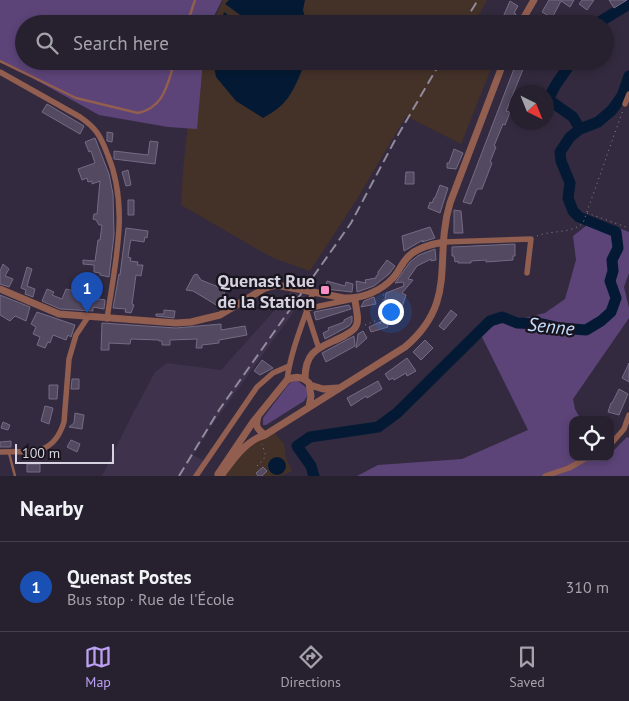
<!DOCTYPE html>
<meta charset="utf-8">
<style>
body{margin:0;font-family:"PT Sans",sans-serif;background:#322d3b;color:#f1f3f6}
.controls{position:absolute;right:15px;bottom:15px;display:grid;overflow:hidden;border-radius:10px;box-shadow:0 2px 8px #0003}
.controls button{width:45px;height:45px;display:grid;place-items:center;padding:0;border:0;border-bottom:1px solid #423e4b;background:#26202f;color:#f1f3f6;font:25px sans-serif}
.compass{position:absolute;left:509px;top:85px;width:45px;height:45px;border-radius:50%;background:#26202f;box-shadow:0 2px 8px #0003;rotate:137deg}
.scale{position:absolute;left:15px;bottom:12px;width:99px;box-sizing:border-box;padding-left:5px;border:2px solid #d7d2df;border-top:0;font-size:14px;line-height:18px;white-space:nowrap;color:#d7d2df;-webkit-text-stroke:4px #19151f;paint-order:stroke}
.you{position:absolute;left:390px;top:311px;width:18px;height:18px;margin:-12px;border:4px solid #fff;border-radius:50%;background:#1a73e8;box-shadow:0 0 0 8px #1a73e833}
.badge{display:grid;place-items:center;width:32px;height:32px;border-radius:50%;background:#bca0f2;color:#fff;font-size:16px;font-weight:700}
.pin{position:absolute;translate:-50% -41px;filter:drop-shadow(0 1px 2px #0008)}
.pin::after{content:'';position:absolute;top:26px;width:18px;height:15px;background:inherit;clip-path:polygon(0 0,100% 0,50% 100%)}
.list{margin:0;padding:0;list-style:none}
h2{display:flex;justify-content:space-between;align-items:center;height:65px;margin:0;padding:0 20px;font-size:21px}
h2 small{font-size:16px;font-weight:400;color:#a4a3aa}
.list li{display:grid;grid-template-columns:32px 1fr auto;gap:15px;align-items:center;box-sizing:border-box;height:90px;padding:0 20px;border-top:1px solid #423e4b}
.list b{display:block;font-size:19px;white-space:nowrap}
.list p{margin:0;font-size:16px;white-space:nowrap;color:#a4a3aa}
.list em{font-size:16px;font-style:normal;color:#a4a3aa}
.icon{flex:none;width:28px;height:28px;fill:none;stroke:currentColor;stroke-width:2;stroke-linecap:round;stroke-linejoin:round}
.map{position:relative;flex:none;width:629px;height:476px;overflow:hidden}
.search{position:absolute;background:#26202f;box-shadow:0 2px 8px #0003;left:15px;right:15px;top:15px;height:55px;display:flex;align-items:center;gap:12px;box-sizing:border-box;padding:0 18px;border-radius:28px;color:#a4a3aa;font-size:19px}
.sheet{height:155px;background:#26202f}
nav{display:flex;justify-content:space-around;align-items:center;box-sizing:border-box;height:70px;border-top:1px solid #423e4b;background:#26202f;font-size:14px;color:#a4a3aa}
nav a{display:grid;justify-items:center;gap:2px}
nav .on{color:#bca0f2}
.map>svg:first-child{display:block}
.industrial{fill:#443229}
.built{fill:#3e324d}
.green{fill:#5c4478}
.water{fill:#041a34}
.lines{fill:none;stroke-linecap:round;stroke-linejoin:round}
.river{stroke:#041a34;stroke-width:11}
.building{fill:#534960;stroke:#756b84}
.path{stroke:#8a8394;stroke-width:1;stroke-dasharray:1 4;stroke-linecap:butt}
.service{stroke:#915e4f;stroke-width:2.5}
.minor{stroke:#915e4f;stroke-width:5.5}
.tertiary{stroke:#915e4f;stroke-width:7}
.rail{stroke:#918b9b;stroke-width:2;stroke-dasharray:10 5;stroke-linecap:butt}
.poi-dot{fill:#fa8fc7;stroke:#19151f;stroke-width:2}
.labels{text-anchor:middle;dominant-baseline:central;stroke-width:4.5;stroke-linejoin:round;paint-order:stroke}
.poi-label{font-size:18px;font-weight:bold;fill:#d7d2df;stroke:#19151f;text-anchor:end}
.water-label{font-size:19px;font-style:italic;fill:#c5dfff;stroke:#19151f}
</style>
<div class="map">
<svg width="629" height="476" viewBox="0 0 629 476">
<rect width="100%" height="100%" fill="#332a3f"/>
<!-- industrial -->
<path class="industrial" d="M 223,0 L 487,0 L 474,24 L 212,24 Z
M 195,61 L 494,61 L 461,144 L 406,116 L 357,199 L 310,271 L 273,258 L 181,205 L 183,170 Z
M 272,430 L 284,444 L 286,458 L 292,471 L 281,476 L 222,476 L 237,455 Z"/>
<!-- built -->
<path class="built" d="M 291,292 L 305,296 L 210,428 L 193,455 L 204,461 L 194,476 L 102,476 L 130,419 L 155,372 L 167,363 L 221,370 Z"/>
<!-- green -->
<path class="green" d="M 0,0 L 222,0 L 210,24 L 24,24 L 24,61 L 203,61 L 197,129 L 168,127 L 99,115 L 0,60 Z
M 595,219 L 629,232 L 629,273 L 624,287 L 629,308 L 629,318 L 573,399 L 575,409 L 581,420 L 573,420 L 573,457 L 610,457 L 610,450 L 614,450 L 627,437 L 629,438 L 629,476 L 357,476 L 378,465 L 462,459 L 528,430 L 481,335 L 495,325 L 545,313 L 565,299 L 576,260 L 573,236 Z
M 293,381 L 298,381 L 308,389 L 308,395 L 304,401 L 266,425 L 263,425 L 263,418 L 288,385 Z"/>
<!-- water -->
<path class="water" d="M 229,0 L 305,0 L 303,10 L 307,24 L 253,24 L 225,4 Z
M 224,12 L 240,24 L 221,24 Z
M 213,61 L 290,61 L 302,70 C 292,94 287,105 263,118 L 236,101 L 216,77 Z
M268 466a9 9 0 1 1 18 0a9 9 0 1 1-18 0Z"/>
<g class="lines">
<!-- river -->
<path class="river" d="M 596,24 L 629,4
M 571,61 C 565,75 552,85 549,100 L 573,117 L 580,129
M 314,476 L 311,466 L 297,446 L 310,437 L 378,427 L 397,413 L 490,321 L 502,317 L 517,323 L 543,324 L 560,328 L 586,330 L 601,321 L 611,312 L 616,298 L 610,281 L 613,271 L 612,260 L 618,248 L 616,232 L 579,217 L 573,211 L 568,198 L 570,183 L 561,161 L 560,152 L 570,137 L 580,129 L 598,122 L 612,110 L 622,96 L 629,76"/>
</g>
<!-- building -->
<path class="building" d="M 549,0 L 574,0 L 570,7 L 561,1 L 552,18 L 542,12 Z
M 582,0 L 594,0 L 587,10 L 579,4 Z
M 609,0 L 627,0 L 614,8 Z
M 510,1 L 518,6 L 514,13 L 516,14 L 511,24 L 500,24 Z
M 517,61 L 526,62 L 506,111 L 510,112 L 505,125 L 503,124 L 494,146 L 496,147 L 490,162 L 492,163 L 482,189 L 477,189 L 471,204 L 463,202 Z
M 47,104 L 84,126 L 80,134 L 42,112 Z
M 107,132 L 113,133 L 112,142 L 107,141 Z
M 95,138 L 109,174 L 113,194 L 114,235 L 109,277 L 100,275 L 100,273 L 94,272 L 94,265 L 83,264 L 83,260 L 95,261 L 98,240 L 100,240 L 102,225 L 99,225 L 96,220 L 93,219 L 94,214 L 97,214 L 100,181 L 92,184 L 92,181 L 88,182 L 87,178 L 82,180 L 78,169 L 95,163 L 91,151 L 89,152 L 85,142 Z
M 150,141 L 158,142 L 155,164 L 114,159 L 114,151 L 148,155 Z
M 454,149 L 463,153 L 456,169 L 447,168 L 447,163 L 449,163 Z
M 128,170 L 131,185 L 126,186 L 122,172 Z
M 406,172 L 414,172 L 414,184 L 405,184 Z
M 440,185 L 448,188 L 440,213 L 428,208 L 430,202 L 432,203 L 434,198 L 435,198 Z
M 128,200 L 134,200 L 134,215 L 128,215 Z
M 454,210 L 461,211 L 463,233 L 454,233 Z
M 430,227 L 435,238 L 422,242 L 423,240 L 404,251 L 402,236 Z
M 126,228 L 148,231 L 147,238 L 145,237 L 144,242 L 131,240 L 130,244 L 128,257 L 131,258 L 130,261 L 138,262 L 137,265 L 143,265 L 141,276 L 136,275 L 132,304 L 134,305 L 131,313 L 125,312 L 126,309 L 113,308 L 119,274 L 120,275 Z
M 515,244 L 515,256 L 513,256 L 513,260 L 486,262 L 486,260 L 471,261 L 471,263 L 458,263 L 458,261 L 455,262 L 454,256 L 452,256 L 452,247 Z
M 435,249 L 436,260 L 431,261 L 431,259 L 417,266 L 408,279 L 413,280 L 402,293 L 406,295 L 402,307 L 396,306 L 396,312 L 383,312 L 386,293 L 404,286 L 403,282 L 395,283 L 410,262 L 419,255 Z
M 387,260 L 395,266 L 389,274 L 374,286 L 357,292 L 356,281 L 366,283 L 365,280 L 376,278 L 376,276 L 378,275 L 378,272 Z
M 3,264 L 9,269 L 5,276 L 13,279 L 9,287 L 0,284 L 0,271 Z
M 27,267 L 32,269 L 27,286 L 35,289 L 33,297 L 25,294 L 26,290 L 21,288 Z
M 197,274 L 201,280 L 226,290 L 218,306 L 193,291 L 186,290 L 194,275 Z
M 327,281 L 345,286 L 346,282 L 353,284 L 352,292 L 325,289 Z
M 47,289 L 54,292 L 52,295 L 62,299 L 66,289 L 82,293 L 81,296 L 105,300 L 104,309 L 93,307 L 93,311 L 60,309 L 42,301 Z
M 0,295 L 30,307 L 26,321 L 15,316 L 10,321 L 0,315 Z
M 374,297 L 376,304 L 361,307 L 364,301 Z
M 349,305 L 351,309 L 316,320 L 314,312 Z
M 164,310 L 175,311 L 174,318 L 156,316 L 156,314 L 164,314 Z
M 451,310 L 457,315 L 444,330 L 439,326 Z
M 37,312 L 75,325 L 71,337 L 68,335 L 66,340 L 53,335 L 50,343 L 48,342 L 45,348 L 37,345 L 40,337 L 33,334 L 36,327 L 31,324 Z
M 352,316 L 352,322 L 349,326 L 325,339 L 323,333 L 329,330 L 328,328 L 344,322 L 344,320 Z
M 386,320 L 388,327 L 371,332 L 369,327 L 380,322 L 380,324 L 380,322 Z
M 102,323 L 176,328 L 221,324 L 221,330 L 245,326 L 247,335 L 219,340 L 219,343 L 202,345 L 202,348 L 196,348 L 197,339 L 170,340 L 170,345 L 162,345 L 162,341 L 159,341 L 159,340 L 131,339 L 130,344 L 109,343 L 109,350 L 101,350 Z
M 363,331 L 367,338 L 356,348 L 358,334 Z
M 354,336 L 355,346 L 326,362 L 322,353 Z
M 425,340 L 433,348 L 421,360 L 413,352 Z
M 407,358 L 416,371 L 407,376 L 406,373 L 394,380 L 393,378 L 389,380 L 385,374 Z
M 262,360 L 273,368 L 260,375 L 254,371 Z
M 629,363 L 629,382 L 622,378 Z
M 72,379 L 79,379 L 79,389 L 71,389 Z
M 378,381 L 382,389 L 367,398 L 366,396 L 351,406 L 347,398 Z
M 49,385 L 58,385 L 57,399 L 49,399 Z
M 619,389 L 628,394 L 619,415 L 608,412 L 611,403 L 612,403 Z
M 45,406 L 53,408 L 49,424 L 41,421 Z
M 75,413 L 84,415 L 82,429 L 69,427 L 74,423 Z
M 3,422 L 10,425 L 8,430 L 1,428 Z
M 71,440 L 80,444 L 77,452 L 67,447 Z
M 11,441 L 11,447 L 0,447 L 0,442 Z
M 27,464 L 40,464 L 40,472 L 27,472 Z
M 263,467 L 267,471 L 262,476 L 258,476 L 256,473 Z"/>
<g class="lines">
<!-- path -->
<path class="path" d="M 587,213 L 629,228
M 537,236 C 551,230 571,234 583,223 L 623,110
M 365,325 L 380,319 L 384,293
M 257,466 C 268,455 266,457 262,444"/>
<!-- service -->
<path class="service" d="M 187,24 L 195,0
M 0,61 L 76,98 L 138,113 C 165,107 167,84 175,61
M 9,453 L 15,476"/>
<!-- minor -->
<path class="minor" d="M 0,72 L 80,117 C 96,128 100,135 107,153 C 130,207 115,262 107,319
M 625,104 L 629,94
M 444,242 L 531,239 L 527,273
M 306,309 L 353,299
M 306,309 L 319,349
M 287,380 C 291,349 304,321 313,292
M 610,445 L 624,429 L 629,415
M 0,452 C 31,451 53,457 64,422 L 69,359 L 76,335 L 88,317
M 196,476 L 257,387 L 273,373 L 289,366
M 545,476 L 569,468 L 588,457"/>
<!-- tertiary -->
<path class="tertiary" d="M 520,24 L 534,0
M 0,289 L 59,314 L 176,323 L 191,322 L 220,315 L 265,288 L 276,285 L 344,298 C 362,299 381,291 393,278 C 399,272 402,262 409,256 C 418,247 432,244 444,242
M 305,379 C 305,349 320,348 344,336 C 348,333 354,331 356,326 C 360,320 355,306 355,299
M 310,385 L 323,389 L 338,388
M 258,417 C 255,426 257,429 265,435
M 218,474 L 253,422 L 287,380 C 295,376 302,376 309,383 L 311,396 L 309,407
M 221,476 C 232,461 246,440 265,435 L 405,347 C 459,301 433,260 450,203 L 504,61"/>
<!-- rail -->
<path class="rail" d="M 463,24 L 478,0
M 179,476 L 219,410 L 351,223 L 394,142 L 441,61"/>
</g>
<!-- markers -->
<rect class="poi-dot" x="320" y="285" width="10" height="10" rx="2.5"/>
<g class="labels">
<!-- poi labels -->
<g class="poi-label">
<text x="315" y="280">Quenast Rue<tspan x="315" dy="21">de la Station</tspan></text>
</g>
<!-- water labels -->
<g class="water-label">
<text transform="translate(551 326) rotate(6)">Senne</text>
</g>
</g>
</svg>
<div class="controls">
<button><svg class="icon" aria-label="locate" viewBox="0 0 24 24"><circle cx="12" cy="12" r="6"/><path d="M12 2v4M12 18v4M2 12h4M18 12h4"/></svg></button>
</div>
<svg class="compass" viewBox="-18 -18 36 36"><path d="M0-13l5 13h-10z" fill="#e53935"/><path d="M0 13l5-13h-10z" fill="#a4a3aa"/></svg>
<div class="scale">100 m</div>
<div class="you"></div>
<div class="pin badge" style="left:87px;top:313px;background:#1a4fb4">1</div>
<div class="search"><svg class="icon" aria-label="search" viewBox="0 0 24 24"><circle cx="10" cy="10" r="6"/><path d="M15 15l6 6"/></svg>Search here</div>
</div>
<section class="sheet">
<h2>Nearby<small></small></h2>
<ul class="list">
<li><span class="badge" style="background:#1a4fb4">1</span><div><b>Quenast Postes</b><p>Bus stop · Rue de l'École</p></div><em>310 m</em></li>
</ul>
</section>
<nav>
<a class="on"><svg class="icon" aria-label="map" viewBox="0 0 24 24"><path d="M3 6l6-2 6 2 6-2v14l-6 2-6-2-6 2zM9 4v14M15 6v14"/></svg>Map</a>
<a><svg class="icon" aria-label="directions" viewBox="0 0 24 24"><path d="M12 3l9 9-9 9-9-9zM9 14v-3h6M13 9l2 2-2 2"/></svg>Directions</a>
<a><svg class="icon" aria-label="saved" viewBox="0 0 24 24"><path d="M7 4h10v16l-5-4-5 4z"/></svg>Saved</a>
</nav>
